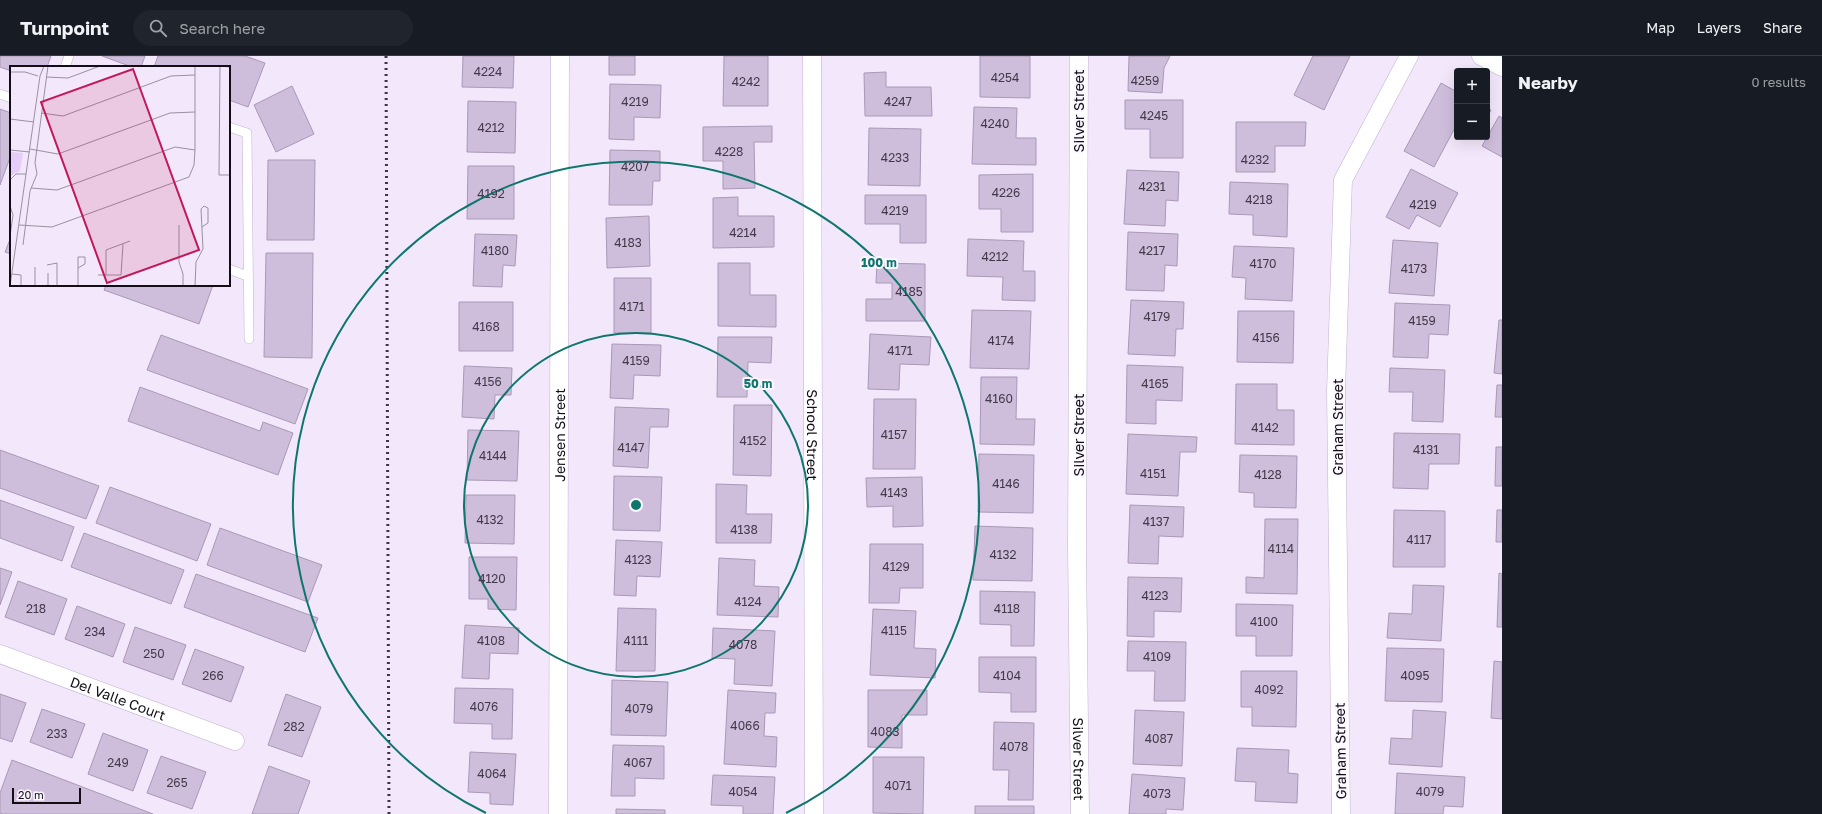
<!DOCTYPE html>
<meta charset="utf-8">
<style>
body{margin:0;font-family:"Golos Text",sans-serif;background:#20242c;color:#f1f3f6}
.controls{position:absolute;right:12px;top:12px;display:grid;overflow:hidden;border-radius:4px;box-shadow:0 4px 16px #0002}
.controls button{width:36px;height:36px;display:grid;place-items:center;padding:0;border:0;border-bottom:1px solid #363941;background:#171b24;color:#f1f3f6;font:20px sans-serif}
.scale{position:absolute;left:12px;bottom:10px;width:69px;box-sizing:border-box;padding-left:4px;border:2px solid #130d18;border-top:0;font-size:11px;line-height:14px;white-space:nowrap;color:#130d18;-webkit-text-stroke:3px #fcf8ff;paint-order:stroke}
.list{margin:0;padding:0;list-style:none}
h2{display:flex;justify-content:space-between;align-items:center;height:52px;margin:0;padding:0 16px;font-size:17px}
h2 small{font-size:13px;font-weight:400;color:#9ea1a6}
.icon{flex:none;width:22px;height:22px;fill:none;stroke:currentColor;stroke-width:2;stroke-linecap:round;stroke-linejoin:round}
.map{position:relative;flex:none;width:1502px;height:758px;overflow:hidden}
header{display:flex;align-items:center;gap:24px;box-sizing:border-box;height:56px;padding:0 20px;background:#171b24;border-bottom:1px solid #363941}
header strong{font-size:19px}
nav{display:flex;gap:22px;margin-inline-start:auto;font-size:14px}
.search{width:280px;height:36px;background:#20242c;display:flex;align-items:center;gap:10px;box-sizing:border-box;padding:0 14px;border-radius:22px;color:#9ea1a6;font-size:15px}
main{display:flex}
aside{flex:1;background:#171b24}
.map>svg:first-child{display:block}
.building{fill:#cfbddc;stroke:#a998b6}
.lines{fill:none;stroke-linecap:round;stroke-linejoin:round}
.lane-casing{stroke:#c2b1d0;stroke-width:10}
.street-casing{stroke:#c2b1d0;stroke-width:19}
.lane{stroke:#fff;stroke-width:9}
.street{stroke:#fff;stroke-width:18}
.rail{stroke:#3c3542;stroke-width:3;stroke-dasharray:2 4;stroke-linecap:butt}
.ring{fill:none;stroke:#0f766e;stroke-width:2}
.labels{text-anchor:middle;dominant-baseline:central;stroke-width:4;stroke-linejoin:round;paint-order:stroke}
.number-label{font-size:12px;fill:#423949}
.street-label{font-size:14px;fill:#130d18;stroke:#fcf8ff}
.inset-road{fill:none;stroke:#9990a0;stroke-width:1}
.view{fill:#c2185b;fill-opacity:0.15;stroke:#c2185b;stroke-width:2}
.inset-edge{fill:none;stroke:#130d18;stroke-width:2}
.centre{fill:#0f766e;stroke:#fcf8ff;stroke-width:2}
.ring-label{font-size:12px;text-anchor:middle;font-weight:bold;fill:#0f766e;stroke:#fcf8ff;stroke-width:4;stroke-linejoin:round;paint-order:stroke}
</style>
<header>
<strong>Turnpoint</strong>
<div class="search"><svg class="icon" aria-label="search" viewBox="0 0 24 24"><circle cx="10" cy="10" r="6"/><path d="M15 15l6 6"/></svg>Search here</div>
<nav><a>Map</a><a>Layers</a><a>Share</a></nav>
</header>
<main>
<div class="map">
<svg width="1502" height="758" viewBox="0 0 1502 758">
<rect width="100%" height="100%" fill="#f3e8fb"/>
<!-- building -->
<path class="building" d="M 0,0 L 51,0 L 47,11 L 11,11 L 11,15 L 0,11 Z
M 102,0 L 145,0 L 141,11 L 132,11 Z
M 158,0 L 245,0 L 265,7 L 248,51 L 229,44 L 229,11 L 154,11 Z
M 463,0 L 514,0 L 513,32 L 462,31 Z
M 609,0 L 635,0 L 635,19 L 609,19 Z
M 724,0 L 768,0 L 768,50 L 723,50 Z
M 980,0 L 1030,0 L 1030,42 L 980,41 Z
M 1129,0 L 1170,0 L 1164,12 L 1162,37 L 1128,35 Z
M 1313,0 L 1350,0 L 1324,54 L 1294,39 Z
M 886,16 L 886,31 L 931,31 L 932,60 L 865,60 L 864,17 Z
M 1441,27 L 1457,36 L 1457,68 L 1434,111 L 1404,95 Z
M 610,28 L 661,29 L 660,62 L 634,61 L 634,84 L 609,83 Z
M 292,30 L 314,78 L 276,96 L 254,49 Z
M 1125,44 L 1183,44 L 1183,102 L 1150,102 L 1150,73 L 1125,73 Z
M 468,45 L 516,46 L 515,97 L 467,96 Z
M 974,51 L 1017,52 L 1016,82 L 1036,82 L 1036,109 L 972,108 Z
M 1487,52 L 1491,54 L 1487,62 Z
M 0,53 L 11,57 L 11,99 L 0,129 Z
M 1499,60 L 1502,62 L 1502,101 L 1482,90 Z
M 1236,66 L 1306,66 L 1305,90 L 1275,90 L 1275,116 L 1236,116 Z
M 772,70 L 772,86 L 754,86 L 755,132 L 723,133 L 723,105 L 703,105 L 703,71 Z
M 869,72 L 921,73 L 920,130 L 868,129 Z
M 610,94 L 660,95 L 660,125 L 653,125 L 652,149 L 609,149 Z
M 268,104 L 315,104 L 314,184 L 267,184 Z
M 468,110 L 514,110 L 514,163 L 467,163 Z
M 1411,113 L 1458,137 L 1440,171 L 1417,159 L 1409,173 L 1386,161 Z
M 1127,114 L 1179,116 L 1178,145 L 1166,144 L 1165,170 L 1124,168 Z
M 1033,118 L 1033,176 L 1001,176 L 1001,153 L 979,153 L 979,119 Z
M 1230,126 L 1288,128 L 1287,181 L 1253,179 L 1253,159 L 1229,158 Z
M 865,139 L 926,139 L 926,187 L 900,187 L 900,168 L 865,168 Z
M 738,141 L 738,160 L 774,160 L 774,191 L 713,192 L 713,142 Z
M 649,160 L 650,210 L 607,212 L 606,162 Z
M 1128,176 L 1178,178 L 1177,210 L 1165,209 L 1164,235 L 1126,234 Z
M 475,178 L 517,179 L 515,210 L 503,209 L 502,231 L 473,230 Z
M 11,181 L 11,198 L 5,196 Z
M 968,183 L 1024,185 L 1023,215 L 1035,215 L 1035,245 L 1002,244 L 1003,221 L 967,220 Z
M 1393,184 L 1438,187 L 1434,240 L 1389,237 Z
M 1234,190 L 1294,192 L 1292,245 L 1245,243 L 1246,222 L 1232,221 Z
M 266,197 L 313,197 L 312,302 L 264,301 Z
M 718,207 L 750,207 L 750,239 L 776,239 L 776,271 L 718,270 Z
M 877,207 L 925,208 L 925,265 L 866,265 L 866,243 L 892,243 L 892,227 L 876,227 Z
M 614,222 L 651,222 L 651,277 L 614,277 Z
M 106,229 L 213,229 L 199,268 L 104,234 Z
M 1131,244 L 1184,246 L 1183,273 L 1176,273 L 1175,300 L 1128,298 Z
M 459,246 L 513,246 L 513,295 L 459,295 Z
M 1395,247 L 1450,249 L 1448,279 L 1429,278 L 1428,302 L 1393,301 Z
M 972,254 L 1031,255 L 1029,313 L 970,312 Z
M 1238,255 L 1294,255 L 1293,307 L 1237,306 Z
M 1499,264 L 1502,264 L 1502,318 L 1494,317 Z
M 870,278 L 931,281 L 929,309 L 900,308 L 899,334 L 868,333 Z
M 161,279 L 308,333 L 295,368 L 147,314 Z
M 718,281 L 772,281 L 771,307 L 748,306 L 747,341 L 717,341 Z
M 612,288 L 661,289 L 660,320 L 634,319 L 633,343 L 610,342 Z
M 1127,309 L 1183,311 L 1182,345 L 1156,344 L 1156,368 L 1126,367 Z
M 464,310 L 512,312 L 511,339 L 495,339 L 494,363 L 462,361 Z
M 1390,312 L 1445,314 L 1443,366 L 1412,365 L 1413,336 L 1389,336 Z
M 981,321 L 1017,321 L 1016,363 L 1035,363 L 1034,389 L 980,388 Z
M 1236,328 L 1277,328 L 1277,354 L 1294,354 L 1294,389 L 1235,388 Z
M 1497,329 L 1502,329 L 1502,361 L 1495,361 Z
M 140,331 L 260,375 L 263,366 L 293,377 L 278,419 L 128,365 Z
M 874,343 L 916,343 L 915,413 L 873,413 Z
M 734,349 L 772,349 L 771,420 L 733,419 Z
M 615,351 L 669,353 L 668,371 L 650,371 L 648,412 L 613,410 Z
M 468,374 L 519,375 L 517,425 L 467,424 Z
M 1394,377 L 1460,378 L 1459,408 L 1429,408 L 1428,433 L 1393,432 Z
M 1128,378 L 1197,381 L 1196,396 L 1180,396 L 1178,440 L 1126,438 Z
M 1496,391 L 1502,391 L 1502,430 L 1495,430 Z
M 0,394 L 99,430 L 86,463 L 0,432 Z
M 979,398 L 1034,399 L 1033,457 L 978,456 Z
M 1240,399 L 1297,400 L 1296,452 L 1254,451 L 1254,437 L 1239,436 Z
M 614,420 L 662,421 L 660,475 L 613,474 Z
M 922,421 L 923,470 L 893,471 L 893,450 L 867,451 L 866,422 Z
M 716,428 L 747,429 L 746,458 L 772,458 L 771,487 L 716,487 Z
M 110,431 L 211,468 L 197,505 L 96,467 Z
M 466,439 L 515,439 L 514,488 L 465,487 Z
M 0,444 L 74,471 L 62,505 L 0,482 Z
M 1130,449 L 1184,451 L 1183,481 L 1159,480 L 1158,508 L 1128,507 Z
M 1394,454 L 1445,455 L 1445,511 L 1393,511 Z
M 1497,454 L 1502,454 L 1502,486 L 1496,486 Z
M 1265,463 L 1298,463 L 1297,538 L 1246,537 L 1246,521 L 1264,522 Z
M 975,470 L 1033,472 L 1032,525 L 973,524 Z
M 220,472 L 322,509 L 308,546 L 207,509 Z
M 84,477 L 184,514 L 171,548 L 71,511 Z
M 616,484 L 662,486 L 660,521 L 637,520 L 636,540 L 614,539 Z
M 870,488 L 923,488 L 923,532 L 900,532 L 899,547 L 869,547 Z
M 469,501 L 517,501 L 516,554 L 488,553 L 488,543 L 469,543 Z
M 719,502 L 755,504 L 754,530 L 779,531 L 778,561 L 717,559 Z
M 0,512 L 12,516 L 0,549 Z
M 1499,517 L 1502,518 L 1502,571 L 1497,571 Z
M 196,518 L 318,562 L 305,596 L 184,551 Z
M 1128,521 L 1182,522 L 1181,556 L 1154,555 L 1154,581 L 1127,580 Z
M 18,525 L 67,543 L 54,579 L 5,561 Z
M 1413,529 L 1444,530 L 1441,585 L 1387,582 L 1389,557 L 1412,558 Z
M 980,535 L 1035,536 L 1034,590 L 1011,590 L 1011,569 L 980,568 Z
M 1236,548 L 1293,549 L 1292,600 L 1256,600 L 1256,580 L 1236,580 Z
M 77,550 L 125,568 L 113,601 L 65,583 Z
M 618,552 L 656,553 L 655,615 L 616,615 Z
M 873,553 L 916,555 L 914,592 L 936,593 L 935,622 L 870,619 Z
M 465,569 L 519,572 L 518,598 L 490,597 L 489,623 L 462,622 Z
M 135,571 L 186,589 L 173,624 L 123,606 Z
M 713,572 L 775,575 L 772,630 L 734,628 L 735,603 L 712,602 Z
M 1128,585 L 1186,586 L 1185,645 L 1154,645 L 1155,615 L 1127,615 Z
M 1387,592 L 1444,593 L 1442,646 L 1385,645 Z
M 195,593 L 244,611 L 231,646 L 182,628 Z
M 979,601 L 1036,601 L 1036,656 L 1011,656 L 1011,637 L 979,636 Z
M 1494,605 L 1502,606 L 1502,663 L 1491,662 Z
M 1241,615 L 1297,615 L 1296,671 L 1252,670 L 1252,651 L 1241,651 Z
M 612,624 L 668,626 L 666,680 L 611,679 Z
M 455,632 L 513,633 L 512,683 L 492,683 L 492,668 L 454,667 Z
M 728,634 L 776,637 L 775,657 L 765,657 L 764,680 L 777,681 L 776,711 L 724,708 Z
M 868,634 L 927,634 L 927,659 L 902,659 L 902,692 L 868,691 Z
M 0,638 L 26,647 L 12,686 L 0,682 Z
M 286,638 L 321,651 L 302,701 L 268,689 Z
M 42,653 L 85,668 L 72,702 L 30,686 Z
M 1135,654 L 1184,656 L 1182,710 L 1133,708 Z
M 1413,654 L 1446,656 L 1442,711 L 1389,708 L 1391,682 L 1412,683 Z
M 994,666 L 1034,667 L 1033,744 L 1008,744 L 1009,714 L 993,714 Z
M 103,677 L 148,694 L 133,735 L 88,718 Z
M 613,689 L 664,690 L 664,723 L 635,722 L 635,740 L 611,740 Z
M 1237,692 L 1289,694 L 1288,717 L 1298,718 L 1297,747 L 1255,745 L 1256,726 L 1235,725 Z
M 470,696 L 516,698 L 513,749 L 490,748 L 490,737 L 468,736 Z
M 161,700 L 206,716 L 192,753 L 147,737 Z
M 873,701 L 924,701 L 923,758 L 873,757 Z
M 12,704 L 153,758 L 3,758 L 0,757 L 0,737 Z
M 269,710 L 310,725 L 298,758 L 252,758 Z
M 1397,717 L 1465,721 L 1463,751 L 1444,750 L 1443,758 L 1395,758 Z
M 1132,718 L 1185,722 L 1183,754 L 1166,753 L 1166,758 L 1129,758 Z
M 713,719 L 775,721 L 773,758 L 743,758 L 743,750 L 711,749 Z
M 975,750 L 1034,750 L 1034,758 L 975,758 Z
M 616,753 L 665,754 L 665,758 L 616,758 Z"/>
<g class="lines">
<!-- lane casing -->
<g class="lane-casing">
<path id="lane" d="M 65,11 L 69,0
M 0,38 L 11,42
M 229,71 L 247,77 L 249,283
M 229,213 L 247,220"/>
</g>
<!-- street casing -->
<g class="street-casing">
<g id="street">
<path id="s1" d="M 812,0 L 814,758"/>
<path id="s2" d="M 1079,0 L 1077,493 L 1080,758"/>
<path d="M 1481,0 L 1502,11"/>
<path id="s3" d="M 0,598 L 235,685"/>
<path id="s4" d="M 558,758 L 560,0"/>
<path d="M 1341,758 L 1336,335 L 1343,124 L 1409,0"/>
</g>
</g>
<!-- lane -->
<use href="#lane" class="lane"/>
<!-- street -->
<use href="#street" class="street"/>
<!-- rail -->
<path class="rail" d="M 386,0 L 389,758"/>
</g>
<!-- distance rings -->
<g class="ring">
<circle cx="636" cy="449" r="172"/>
<path d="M486 757A343 343 0 1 1 786 757"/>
</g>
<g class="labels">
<!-- number labels -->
<g class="number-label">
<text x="488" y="15">4224</text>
<text x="1005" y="21">4254</text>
<text x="1145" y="24">4259</text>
<text x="746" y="25">4242</text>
<text x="635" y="45">4219</text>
<text x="898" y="45">4247</text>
<text x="1154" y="59">4245</text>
<text x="995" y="67">4240</text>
<text x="491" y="71">4212</text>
<text x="729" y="95">4228</text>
<text x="895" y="101">4233</text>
<text x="1255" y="103">4232</text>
<text x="635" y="110">4207</text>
<text x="1152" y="130">4231</text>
<text x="1006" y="136">4226</text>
<text x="491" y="137">4192</text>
<text x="1259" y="143">4218</text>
<text x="1423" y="148">4219</text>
<text x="895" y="154">4219</text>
<text x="743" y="176">4214</text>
<text x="628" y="186">4183</text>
<text x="495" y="194">4180</text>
<text x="1152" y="194">4217</text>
<text x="995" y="200">4212</text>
<text x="1263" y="207">4170</text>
<text x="1414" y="212">4173</text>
<text x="909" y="235">4185</text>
<text x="632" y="250">4171</text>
<text x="1157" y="260">4179</text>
<text x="1422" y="264">4159</text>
<text x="486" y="270">4168</text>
<text x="1266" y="281">4156</text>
<text x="1001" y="284">4174</text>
<text x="900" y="294">4171</text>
<text x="636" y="304">4159</text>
<text x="488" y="325">4156</text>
<text x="1155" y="327">4165</text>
<text x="999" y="342">4160</text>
<text x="1265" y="371">4142</text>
<text x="894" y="378">4157</text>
<text x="753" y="384">4152</text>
<text x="631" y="391">4147</text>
<text x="1426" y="393">4131</text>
<text x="493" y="399">4144</text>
<text x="1153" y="417">4151</text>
<text x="1268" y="418">4128</text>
<text x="1006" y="427">4146</text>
<text x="894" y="436">4143</text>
<text x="490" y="463">4132</text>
<text x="1156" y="465">4137</text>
<text x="744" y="473">4138</text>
<text x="1419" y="483">4117</text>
<text x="1281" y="492">4114</text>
<text x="1003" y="498">4132</text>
<text x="638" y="503">4123</text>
<text x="896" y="510">4129</text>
<text x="492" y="522">4120</text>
<text x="1155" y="539">4123</text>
<text x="748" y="545">4124</text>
<text x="36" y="552">218</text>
<text x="1007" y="552">4118</text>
<text x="1264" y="565">4100</text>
<text x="894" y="574">4115</text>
<text x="95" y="575">234</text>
<text x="491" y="584">4108</text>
<text x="636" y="584">4111</text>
<text x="743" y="588">4078</text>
<text x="154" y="597">250</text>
<text x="1157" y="600">4109</text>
<text x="213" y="619">266</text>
<text x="1007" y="619">4104</text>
<text x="1415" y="619">4095</text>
<text x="1269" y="633">4092</text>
<text x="484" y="650">4076</text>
<text x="639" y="652">4079</text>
<text x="745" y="669">4066</text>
<text x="294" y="670">282</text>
<text x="885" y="675">4083</text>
<text x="57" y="677">233</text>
<text x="1159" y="682">4087</text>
<text x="1014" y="690">4078</text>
<text x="118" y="706">249</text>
<text x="638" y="706">4067</text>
<text x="492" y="717">4064</text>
<text x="177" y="726">265</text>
<text x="898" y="729">4071</text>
<text x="743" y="735">4054</text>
<text x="1430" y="735">4079</text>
<text x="1157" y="737">4073</text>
</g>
<!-- street labels -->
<g class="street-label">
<text transform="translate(1078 55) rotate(-90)">Silver Street</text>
<text transform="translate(1337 371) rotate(-90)">Graham Street</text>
<text stroke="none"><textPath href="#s4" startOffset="379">Jensen Street</textPath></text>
<text stroke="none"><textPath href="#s1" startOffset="379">School Street</textPath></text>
<text transform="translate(1078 379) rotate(-90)">Silver Street</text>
<text stroke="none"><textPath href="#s3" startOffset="126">Del Valle Court</textPath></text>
<text transform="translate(1340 695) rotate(-91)">Graham Street</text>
<text stroke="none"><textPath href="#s2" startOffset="703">Silver Street</textPath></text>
</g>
</g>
<!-- overview -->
<g transform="translate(10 10)">
<rect width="220" height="220" fill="#f3e8fb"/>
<path d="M 1,86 L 13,87 L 10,105 L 0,110 Z" fill="#e6cdf9"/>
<path class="inset-road" d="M 220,1 L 210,0 L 209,109 L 220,109M 0,6 L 15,6 L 28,10M 36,11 L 58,12 L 90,0M 31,47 L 53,50 L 161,10 L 185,9M 0,53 L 24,56M 20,83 L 48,88 L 160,47 L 185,46M 0,84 L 20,86M 0,114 L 6,108 L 16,108M 21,122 L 47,124 L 165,81 L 185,84M 0,140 L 3,149 L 0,170M 9,159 L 42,161 L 179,111 L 184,99 L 185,84 L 185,0M 169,159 L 169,196 L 173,208 L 173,220M 13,179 L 20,125 L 27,108 L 25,97 L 38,0M 37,199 L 47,197 L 47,220M 25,201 L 25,220M 68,202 L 75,198 L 75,191 L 68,191 L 68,220M 38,207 L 38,220M 2,208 L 11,209 L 11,220M 88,209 L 111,209 L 113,178M 96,209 L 96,184 L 120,175M 0,220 L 30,10 L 34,0M 185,220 L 186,196 L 193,183 L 191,143 L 194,140 L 198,142 L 198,157 L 192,161"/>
<path class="view" d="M 123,3 L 189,184 L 97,217 L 31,36 Z"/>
<rect width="220" height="220" class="inset-edge"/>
</g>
<circle cx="636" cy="449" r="6" class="centre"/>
<g class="ring-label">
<text x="879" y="211">100 m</text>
<text x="758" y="332">50 m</text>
</g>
</svg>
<div class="controls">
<button>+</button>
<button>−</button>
</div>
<div class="scale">20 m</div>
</div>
<aside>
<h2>Nearby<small>0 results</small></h2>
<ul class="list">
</ul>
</aside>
</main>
